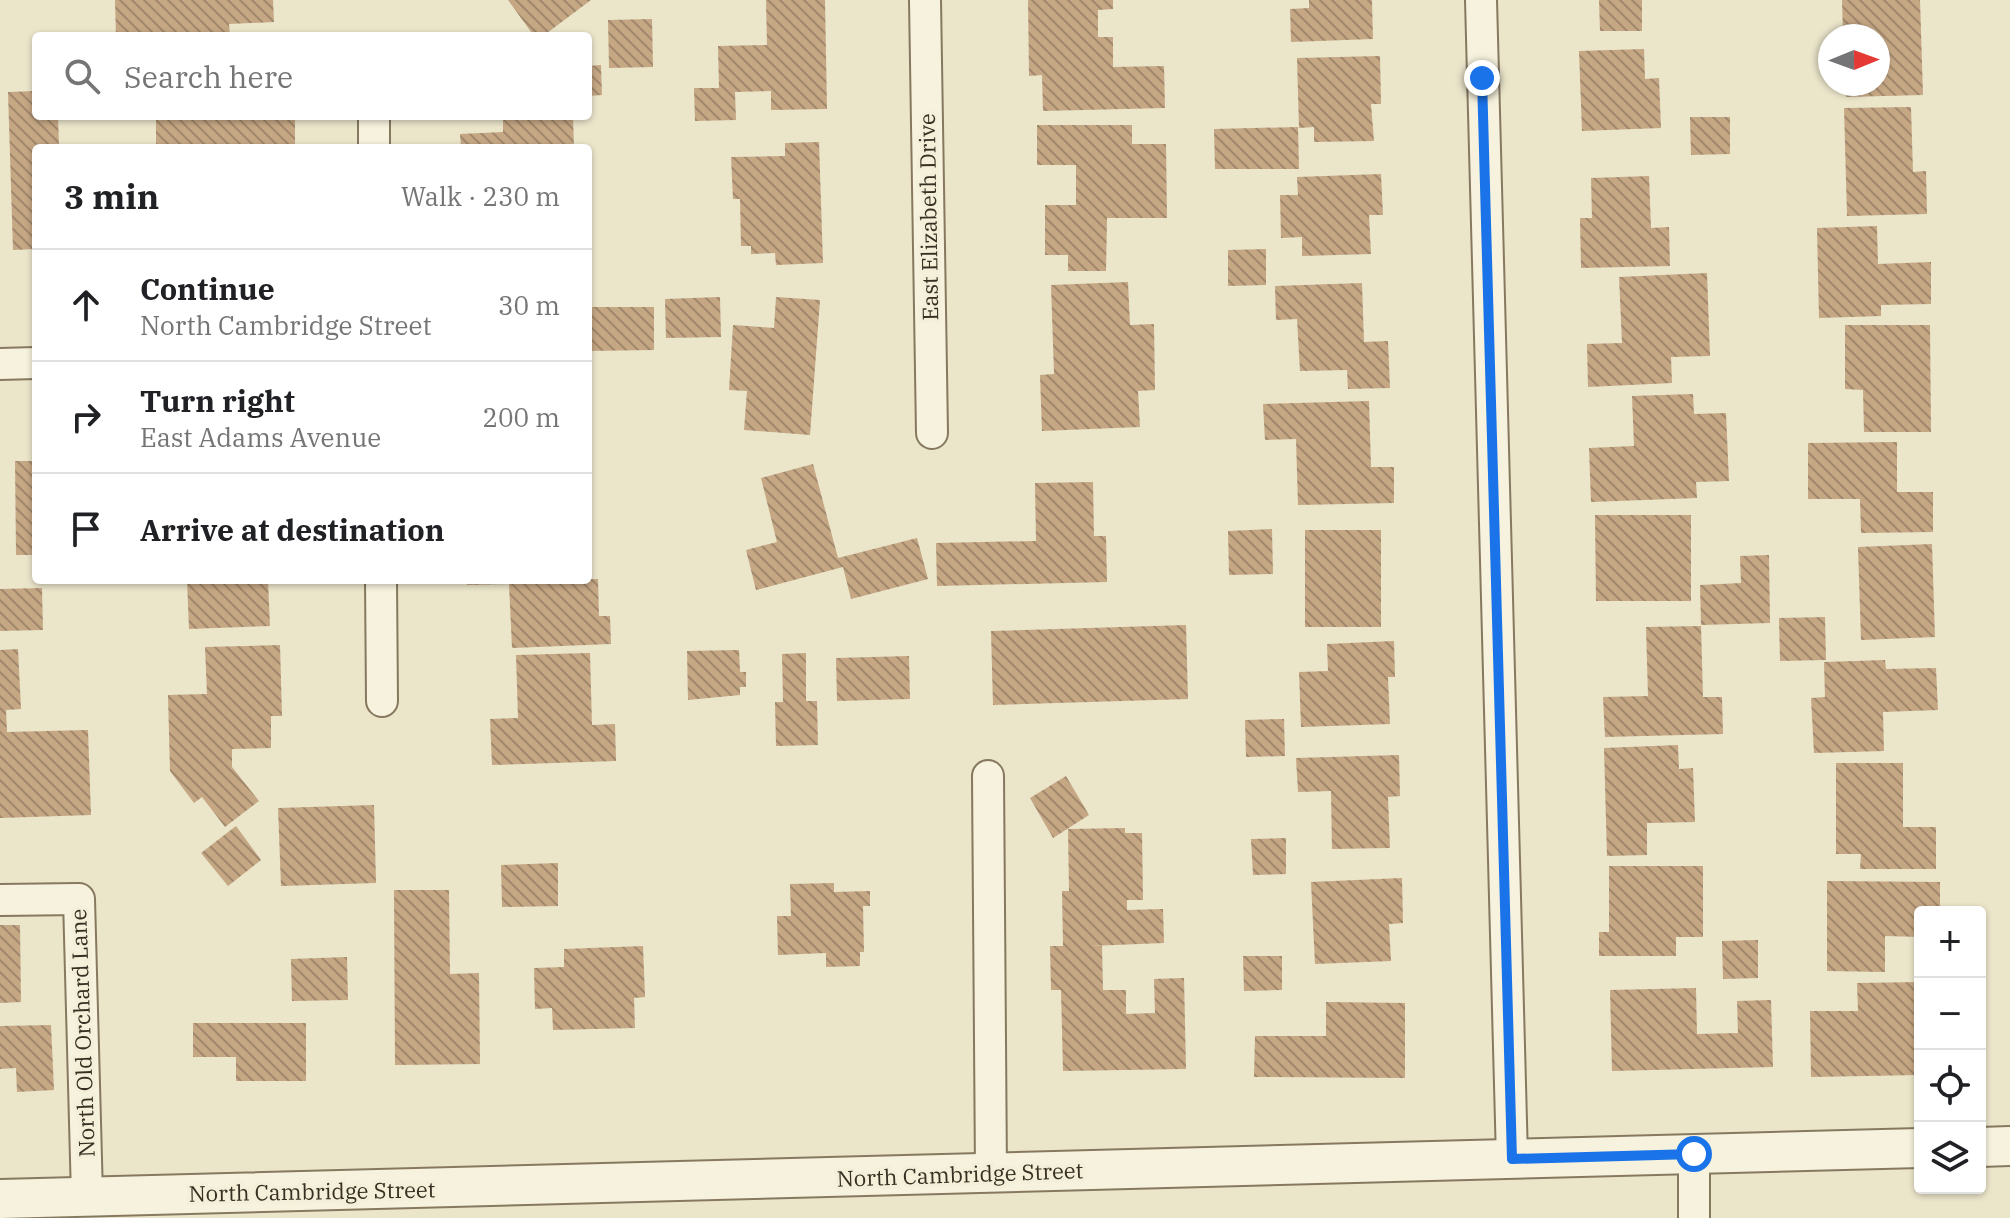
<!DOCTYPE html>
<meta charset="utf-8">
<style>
body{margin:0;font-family:"IBM Plex Serif",serif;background:#f2f2f2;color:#202124}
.controls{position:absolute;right:24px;bottom:24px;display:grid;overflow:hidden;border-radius:8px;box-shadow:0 2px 6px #0004}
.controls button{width:72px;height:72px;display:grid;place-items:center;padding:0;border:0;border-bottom:2px solid #e0e0e0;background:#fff;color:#202124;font:40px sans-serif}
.compass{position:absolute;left:1818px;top:24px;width:72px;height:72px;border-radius:50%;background:#fff;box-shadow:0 2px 6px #0004;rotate:89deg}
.stop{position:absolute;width:24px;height:24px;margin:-18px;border:6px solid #1a73e8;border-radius:50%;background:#fff}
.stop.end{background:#1a73e8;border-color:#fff;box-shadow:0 2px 8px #0008}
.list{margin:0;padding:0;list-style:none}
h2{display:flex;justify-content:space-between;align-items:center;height:104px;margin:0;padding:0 32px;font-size:34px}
h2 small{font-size:26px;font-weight:400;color:#757577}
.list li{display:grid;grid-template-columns:52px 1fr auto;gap:24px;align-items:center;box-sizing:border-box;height:112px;padding:0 32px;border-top:2px solid #e0e0e0}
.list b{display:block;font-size:30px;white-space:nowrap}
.list p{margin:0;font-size:26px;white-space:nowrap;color:#757577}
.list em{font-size:26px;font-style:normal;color:#757577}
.icon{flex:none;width:44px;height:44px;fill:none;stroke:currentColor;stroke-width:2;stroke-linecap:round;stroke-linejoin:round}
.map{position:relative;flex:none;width:2010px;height:1218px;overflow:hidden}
.search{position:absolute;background:#fff;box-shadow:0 2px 6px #0004;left:32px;top:32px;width:560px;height:88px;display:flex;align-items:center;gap:20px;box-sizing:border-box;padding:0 28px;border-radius:8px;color:#757577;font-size:30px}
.panel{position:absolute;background:#fff;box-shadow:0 2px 6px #0004;left:32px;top:144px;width:560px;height:440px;border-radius:8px}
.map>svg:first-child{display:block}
.building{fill:url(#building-back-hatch)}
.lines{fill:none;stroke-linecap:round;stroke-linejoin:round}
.minor-casing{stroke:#867960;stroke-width:34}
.tertiary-casing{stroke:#867960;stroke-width:42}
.minor{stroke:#f6f2dd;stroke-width:30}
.tertiary{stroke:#f6f2dd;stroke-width:38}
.route{stroke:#1a73e8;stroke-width:10}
.labels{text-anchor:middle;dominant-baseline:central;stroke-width:7;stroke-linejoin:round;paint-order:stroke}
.street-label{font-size:22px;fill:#382f22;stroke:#f3efd9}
</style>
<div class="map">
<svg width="2010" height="1218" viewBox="0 0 2010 1218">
<defs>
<pattern id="building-back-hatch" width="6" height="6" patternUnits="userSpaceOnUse" patternTransform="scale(2)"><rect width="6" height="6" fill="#c5a784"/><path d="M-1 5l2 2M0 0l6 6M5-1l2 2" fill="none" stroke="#a1886c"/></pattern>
</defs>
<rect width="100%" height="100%" fill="#ebe5ca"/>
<!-- building -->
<path class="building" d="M 115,0 L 273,0 L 274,22 L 229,24 L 230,36 L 116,36 Z
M 508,0 L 591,0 L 543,36 L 534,36 Z
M 766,0 L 825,0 L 827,109 L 771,110 L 771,91 L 735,92 L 736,120 L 695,121 L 694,88 L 719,88 L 718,46 L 767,45 Z
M 1028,0 L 1113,0 L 1113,9 L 1098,10 L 1098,37 L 1113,37 L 1113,67 L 1164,66 L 1165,108 L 1043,111 L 1042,75 L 1029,76 Z
M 1309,0 L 1372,0 L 1373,39 L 1291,42 L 1290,9 L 1309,8 Z
M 1599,0 L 1642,0 L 1642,31 L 1600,31 Z
M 1842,0 L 1920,0 L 1923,95 L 1846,97 L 1845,84 L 1878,84 L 1878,36 L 1843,36 Z
M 652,19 L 653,67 L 609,68 L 608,20 Z
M 1644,49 L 1645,79 L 1659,78 L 1661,128 L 1582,131 L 1579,51 Z
M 1380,56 L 1381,104 L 1371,104 L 1374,141 L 1314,142 L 1314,127 L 1299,128 L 1297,58 Z
M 601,65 L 602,95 L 588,96 L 588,66 Z
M 36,91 L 36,116 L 58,116 L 59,148 L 36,148 L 36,249 L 13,250 L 8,92 Z
M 1911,107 L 1913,172 L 1926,171 L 1927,214 L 1847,216 L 1844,108 Z
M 156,116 L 295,116 L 295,148 L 156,148 Z
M 503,116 L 573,116 L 574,148 L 461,148 L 460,134 L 503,132 Z
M 1690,117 L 1730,117 L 1730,154 L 1691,155 Z
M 1037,125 L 1132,125 L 1132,144 L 1166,144 L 1167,218 L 1107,218 L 1106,271 L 1068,271 L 1068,255 L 1045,255 L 1045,205 L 1076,205 L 1076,165 L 1037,165 Z
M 1298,127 L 1299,169 L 1215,169 L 1214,129 Z
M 819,142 L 823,263 L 776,265 L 775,253 L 751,254 L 751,246 L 741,246 L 740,199 L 733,199 L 731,157 L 785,156 L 785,143 Z
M 1381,174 L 1383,215 L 1369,215 L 1371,254 L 1302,256 L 1302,237 L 1281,238 L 1280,195 L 1298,195 L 1297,177 Z
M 1649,176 L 1651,228 L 1669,227 L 1670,266 L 1581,268 L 1580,218 L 1592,218 L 1591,178 Z
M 1877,226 L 1878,264 L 1931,262 L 1931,304 L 1881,305 L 1881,316 L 1819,318 L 1817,228 Z
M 1266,249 L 1266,285 L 1228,286 L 1228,250 Z
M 1707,273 L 1710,356 L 1671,357 L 1672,383 L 1588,387 L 1587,344 L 1622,343 L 1619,277 Z
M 1128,282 L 1130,325 L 1154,324 L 1155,390 L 1138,391 L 1140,427 L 1042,431 L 1040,375 L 1054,374 L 1051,285 Z
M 1362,283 L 1364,342 L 1388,341 L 1390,388 L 1348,389 L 1347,370 L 1300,371 L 1297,319 L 1276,320 L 1275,286 Z
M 720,297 L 721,337 L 666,338 L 665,299 Z
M 776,297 L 820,300 L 810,435 L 744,430 L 747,391 L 729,390 L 733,325 L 774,328 Z
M 588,307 L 654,307 L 654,350 L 588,351 Z
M 1845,325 L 1930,325 L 1931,432 L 1864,432 L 1863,390 L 1845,389 Z
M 1693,394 L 1694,414 L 1726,413 L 1729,481 L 1696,482 L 1697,498 L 1591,502 L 1589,448 L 1634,446 L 1632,396 Z
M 1369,401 L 1371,467 L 1394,467 L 1394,503 L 1298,505 L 1296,439 L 1265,440 L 1263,404 Z
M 1897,442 L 1897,492 L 1933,492 L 1933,532 L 1861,533 L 1860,499 L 1808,499 L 1808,443 Z
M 15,461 L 36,461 L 36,555 L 16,555 Z
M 813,464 L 838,558 L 917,538 L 928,579 L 851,599 L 843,567 L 756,590 L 746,550 L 777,542 L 761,478 Z
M 1093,482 L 1094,536 L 1106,536 L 1107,582 L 937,586 L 936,543 L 1036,541 L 1035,483 Z
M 1595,515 L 1691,515 L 1691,601 L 1596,601 Z
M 1272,529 L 1273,574 L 1229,575 L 1228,531 Z
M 1305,530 L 1381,530 L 1381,627 L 1305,627 Z
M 1932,544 L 1935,637 L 1861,640 L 1858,547 Z
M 1769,555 L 1770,623 L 1701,625 L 1700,585 L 1741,583 L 1740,556 Z
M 598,579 L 599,616 L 610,616 L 611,644 L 512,648 L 509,584 L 467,585 L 467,580 Z
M 187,580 L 268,580 L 270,626 L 189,629 Z
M 42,588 L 43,630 L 0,631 L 0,589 Z
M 1825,617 L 1826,660 L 1780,661 L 1779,618 Z
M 1186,625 L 1188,699 L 993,705 L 991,631 Z
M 1701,626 L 1703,697 L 1722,697 L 1723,734 L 1605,737 L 1603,697 L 1648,696 L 1646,627 Z
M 1394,641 L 1395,677 L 1388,677 L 1390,724 L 1301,727 L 1299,672 L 1328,671 L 1327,644 Z
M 280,645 L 282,716 L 271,716 L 271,748 L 232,749 L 232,767 L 259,801 L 225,827 L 202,797 L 194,803 L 170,771 L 168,695 L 207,694 L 205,647 Z
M 18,649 L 21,709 L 6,710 L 7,732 L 88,730 L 91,815 L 0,818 L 0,650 Z
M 739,650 L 740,672 L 746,672 L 746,687 L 740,687 L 740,695 L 688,700 L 687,651 Z
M 590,653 L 592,725 L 615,724 L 616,761 L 492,765 L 490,719 L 518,718 L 516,655 Z
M 806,653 L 806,701 L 817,701 L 818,745 L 776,746 L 775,702 L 783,702 L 782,654 Z
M 909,656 L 910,699 L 837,701 L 836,658 Z
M 1885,660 L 1886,669 L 1936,668 L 1938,710 L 1883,712 L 1884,751 L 1814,753 L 1811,698 L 1825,697 L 1824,662 Z
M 1284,719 L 1285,756 L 1246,757 L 1245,720 Z
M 1678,745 L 1679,769 L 1693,768 L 1695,822 L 1647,823 L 1647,855 L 1607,856 L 1604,748 Z
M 1399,755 L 1400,796 L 1388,797 L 1390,848 L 1332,849 L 1331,791 L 1298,792 L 1296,758 Z
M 1836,763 L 1903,763 L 1903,827 L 1936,827 L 1936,869 L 1860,869 L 1861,854 L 1836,854 Z
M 1066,776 L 1089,815 L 1053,838 L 1030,798 Z
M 374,805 L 376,883 L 281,886 L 278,808 Z
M 236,826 L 261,860 L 228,886 L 201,853 Z
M 1125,828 L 1125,833 L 1142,833 L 1143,900 L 1127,900 L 1127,910 L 1163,909 L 1164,943 L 1090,946 L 1102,946 L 1103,990 L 1126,990 L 1126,1014 L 1155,1013 L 1154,979 L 1184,978 L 1186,1069 L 1063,1071 L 1061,990 L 1051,990 L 1050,946 L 1063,946 L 1062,891 L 1069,891 L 1068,829 Z
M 1286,838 L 1286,874 L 1253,875 L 1251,839 Z
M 558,863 L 558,906 L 502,907 L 501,865 Z
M 1609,866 L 1703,866 L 1703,937 L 1676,937 L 1676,956 L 1599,956 L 1599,932 L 1609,932 Z
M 1402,878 L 1403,923 L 1389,924 L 1391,961 L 1315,964 L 1311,882 Z
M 1827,881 L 1940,882 L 1940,912 L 1920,912 L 1920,937 L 1885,936 L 1885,972 L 1827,971 Z
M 834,883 L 834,892 L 870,891 L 870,906 L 863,906 L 864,952 L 860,952 L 860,966 L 826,967 L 826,953 L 778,955 L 777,916 L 791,916 L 790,884 Z
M 394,890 L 449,890 L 450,974 L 479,973 L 480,1064 L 395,1065 Z
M 0,925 L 20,925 L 21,1002 L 0,1003 Z
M 1758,940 L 1758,978 L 1723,979 L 1722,941 Z
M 643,946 L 645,997 L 634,998 L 635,1028 L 553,1030 L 552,1008 L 535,1009 L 534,968 L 564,967 L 564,949 Z
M 1243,956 L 1282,956 L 1282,990 L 1244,991 Z
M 347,957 L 348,1000 L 292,1001 L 291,959 Z
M 1920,982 L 1920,1075 L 1811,1077 L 1810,1011 L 1858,1011 L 1857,983 Z
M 1696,988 L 1697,1034 L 1738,1033 L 1737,1001 L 1771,1000 L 1773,1067 L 1612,1071 L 1610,990 Z
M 1326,1002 L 1405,1003 L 1405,1078 L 1254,1077 L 1255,1036 L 1326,1036 Z
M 193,1023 L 306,1023 L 306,1081 L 236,1081 L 236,1057 L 193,1057 Z
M 51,1025 L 54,1090 L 17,1092 L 16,1068 L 0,1069 L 0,1026 Z"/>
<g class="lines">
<!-- minor casing -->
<g class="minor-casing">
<path id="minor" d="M 925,0 L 932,433
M 1481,0 L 1512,1159
M 374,116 L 374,148
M 0,364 L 36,363
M 381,580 L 382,701
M 988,776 L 991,1173
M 0,900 L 79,899 L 87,1196
M 1694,1154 L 1694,1218"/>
</g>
<!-- tertiary casing -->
<g class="tertiary-casing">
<path id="tertiary" d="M 1980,1147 L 2010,1146
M 0,1199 L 1920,1148"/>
</g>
<!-- minor -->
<use href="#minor" class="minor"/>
<!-- tertiary -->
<use href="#tertiary" class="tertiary"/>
</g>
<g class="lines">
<!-- route -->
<path class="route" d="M 1482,78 L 1512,1159 L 1694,1154"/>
</g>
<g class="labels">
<!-- street labels -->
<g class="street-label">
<text transform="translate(928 217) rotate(-91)">East Elizabeth Drive</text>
<text transform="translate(82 1033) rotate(-92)">North Old Orchard Lane</text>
<text transform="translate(960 1174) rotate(-2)">North Cambridge Street</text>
<text transform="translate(312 1191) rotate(-1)">North Cambridge Street</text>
</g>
</g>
</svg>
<div class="controls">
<button>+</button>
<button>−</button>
<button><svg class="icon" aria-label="locate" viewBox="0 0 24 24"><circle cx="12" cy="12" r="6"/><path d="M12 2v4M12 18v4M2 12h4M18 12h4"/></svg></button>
<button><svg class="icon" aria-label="layers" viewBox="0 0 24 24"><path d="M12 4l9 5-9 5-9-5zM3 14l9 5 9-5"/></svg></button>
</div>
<svg class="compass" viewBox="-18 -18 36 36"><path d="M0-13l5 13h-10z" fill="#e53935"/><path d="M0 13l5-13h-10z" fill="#757577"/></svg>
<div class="stop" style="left:1694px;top:1154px"></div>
<div class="stop end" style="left:1482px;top:78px"></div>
<div class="search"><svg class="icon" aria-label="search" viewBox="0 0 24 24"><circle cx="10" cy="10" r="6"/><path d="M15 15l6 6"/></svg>Search here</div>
<section class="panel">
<h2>3 min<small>Walk · 230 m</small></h2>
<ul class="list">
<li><svg class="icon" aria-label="ahead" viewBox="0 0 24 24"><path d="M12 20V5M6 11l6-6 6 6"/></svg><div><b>Continue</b><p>North Cambridge Street</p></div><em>30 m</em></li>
<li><svg class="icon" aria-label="right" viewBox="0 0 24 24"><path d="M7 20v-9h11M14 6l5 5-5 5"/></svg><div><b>Turn right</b><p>East Adams Avenue</p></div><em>200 m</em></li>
<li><svg class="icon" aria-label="arrive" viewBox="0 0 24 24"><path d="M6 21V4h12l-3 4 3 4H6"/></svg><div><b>Arrive at destination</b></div></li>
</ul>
</section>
</div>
